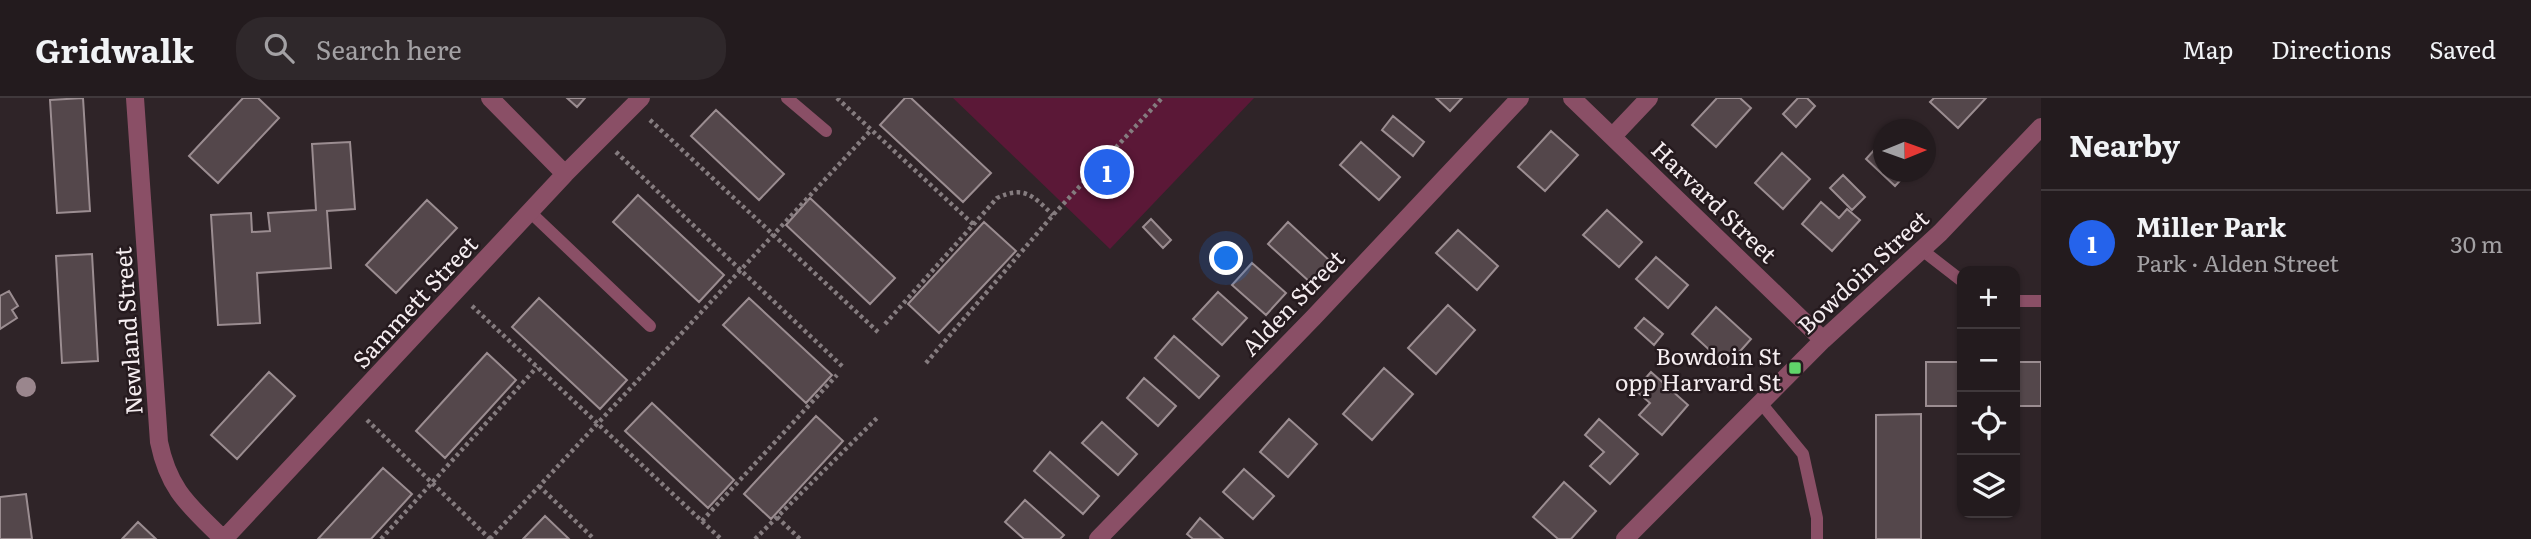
<!DOCTYPE html>
<meta charset="utf-8">
<style>
body{margin:0;font-family:Literata,serif;background:#2f282b;color:#f1f3f6}
.controls{position:absolute;right:21px;bottom:21px;display:grid;overflow:hidden;border-radius:14px;box-shadow:0 2px 5px #0004}
.controls button{width:63px;height:63px;display:grid;place-items:center;padding:0;border:0;border-bottom:2px solid #40393c;background:#231b1e;color:#f1f3f6;font:35px sans-serif}
.compass{position:absolute;left:1873px;top:21px;width:63px;height:63px;border-radius:50%;background:#231b1e;box-shadow:0 2px 5px #0004;rotate:89deg}
.you{position:absolute;left:1227px;top:161px;width:24px;height:24px;margin:-18px;border:5px solid #fff;border-radius:50%;background:#1a73e8;box-shadow:0 0 0 10px #1a73e833}
.badge{display:grid;place-items:center;width:46px;height:46px;border-radius:50%;background:#2563eb;color:#fff;font-size:23px;font-weight:700}
.pin{position:absolute;translate:-50% -50%;border:4px solid #fff;box-shadow:0 2px 7px #0006}
.list{margin:0;padding:0;list-style:none}
h2{display:flex;justify-content:space-between;align-items:center;height:91px;margin:0;padding:0 28px;font-size:30px}
h2 small{font-size:23px;font-weight:400;color:#a3a1a4}
.list li{display:grid;grid-template-columns:46px 1fr auto;gap:21px;align-items:center;box-sizing:border-box;height:105px;padding:0 28px;border-top:2px solid #40393c}
.list b{display:block;font-size:26px;white-space:nowrap}
.list p{margin:0;font-size:23px;white-space:nowrap;color:#a3a1a4}
.list em{font-size:23px;font-style:normal;color:#a3a1a4}
.icon{flex:none;width:38px;height:38px;fill:none;stroke:currentColor;stroke-width:2;stroke-linecap:round;stroke-linejoin:round}
.map{position:relative;flex:none;width:2041px;height:441px;overflow:hidden}
header{display:flex;align-items:center;gap:42px;box-sizing:border-box;height:98px;padding:0 35px;background:#231b1e;border-bottom:2px solid #40393c}
header strong{font-size:33px}
nav{display:flex;gap:38px;margin-inline-start:auto;font-size:24px}
.search{width:490px;height:63px;background:#2f282b;display:flex;align-items:center;gap:18px;box-sizing:border-box;padding:0 24px;border-radius:28px;color:#a3a1a4;font-size:26px}
main{display:flex}
aside{flex:1;background:#231b1e}
.map>svg:first-child{display:block}
.green{fill:#5b1837}
.building{fill:#54474b;stroke:#9b8d91;stroke-width:2}
.lines{fill:none;stroke-linecap:round;stroke-linejoin:round}
.path{stroke:#857c7f;stroke-width:4.5;stroke-dasharray:3.5 3.5;stroke-linecap:butt}
.service{stroke:#8a4f66;stroke-width:12}
.minor{stroke:#8a4f66;stroke-width:18}
.tree{fill:#9a868d}
.poi-dot{fill:#60d56a;stroke:#251a1e;stroke-width:2.5}
.labels{text-anchor:middle;dominant-baseline:central;stroke-width:5;stroke-linejoin:round;paint-order:stroke}
.street-label{font-size:23px;fill:#f5edf0;stroke:#251a1e}
.poi-label{font-size:23px;fill:#f5edf0;stroke:#251a1e;text-anchor:end}
</style>
<header>
<strong>Gridwalk</strong>
<div class="search"><svg class="icon" aria-label="search" viewBox="0 0 24 24"><circle cx="10" cy="10" r="6"/><path d="M15 15l6 6"/></svg>Search here</div>
<nav><a>Map</a><a>Directions</a><a>Saved</a></nav>
</header>
<main>
<div class="map">
<svg width="2041" height="441" viewBox="0 0 2041 441">
<rect width="100%" height="100%" fill="#2f2428"/>
<!-- green -->
<path class="green" d="M 953,0 L 1254,0 L 1110,151 Z"/>
<!-- building -->
<path class="building" d="M 83,0 L 90,113 L 57,115 L 50,2 Z
M 243,0 L 258,0 L 279,20 L 218,85 L 189,58 Z
M 567,0 L 585,0 L 577,9 Z
M 905,0 L 911,0 L 991,75 L 963,104 L 880,27 Z
M 1436,0 L 1462,0 L 1450,13 Z
M 1717,0 L 1740,0 L 1751,10 L 1716,49 L 1692,27 Z
M 1798,0 L 1807,0 L 1815,8 L 1796,29 L 1783,16 Z
M 1934,0 L 1986,0 L 1958,30 L 1930,4 Z
M 716,12 L 784,76 L 759,102 L 691,38 Z
M 1393,18 L 1424,44 L 1413,58 L 1382,32 Z
M 1551,33 L 1578,57 L 1545,93 L 1518,69 Z
M 1884,41 L 1884,74 L 1908,74 L 1895,88 L 1866,61 Z
M 350,44 L 355,111 L 327,113 L 331,170 L 257,175 L 260,225 L 218,227 L 211,117 L 251,115 L 252,134 L 270,133 L 268,115 L 316,112 L 312,46 Z
M 1361,44 L 1400,79 L 1379,102 L 1340,67 Z
M 1782,55 L 1810,81 L 1783,111 L 1755,85 Z
M 1843,77 L 1865,99 L 1852,112 L 1830,90 Z
M 638,97 L 724,177 L 699,204 L 613,124 Z
M 810,100 L 895,180 L 870,206 L 786,127 Z
M 427,102 L 457,130 L 396,195 L 366,167 Z
M 1821,104 L 1839,120 L 1847,111 L 1860,122 L 1832,153 L 1802,126 Z
M 1607,112 L 1642,144 L 1619,169 L 1583,137 Z
M 1151,121 L 1171,142 L 1163,150 L 1143,129 Z
M 984,124 L 1016,153 L 939,235 L 908,206 Z
M 1288,124 L 1330,163 L 1311,185 L 1268,146 Z
M 1458,132 L 1498,168 L 1477,192 L 1436,155 Z
M 92,156 L 98,263 L 62,265 L 56,158 Z
M 1656,159 L 1688,187 L 1668,210 L 1636,181 Z
M 1252,165 L 1286,195 L 1266,217 L 1232,187 Z
M 9,193 L 18,208 L 12,212 L 17,220 L 0,231 L 0,198 Z
M 1218,194 L 1247,220 L 1222,247 L 1193,221 Z
M 539,200 L 627,282 L 600,311 L 512,229 Z
M 749,200 L 832,277 L 806,305 L 723,227 Z
M 1448,207 L 1475,232 L 1436,276 L 1408,250 Z
M 1716,209 L 1751,241 L 1727,268 L 1692,236 Z
M 1644,220 L 1663,236 L 1654,247 L 1635,230 Z
M 1174,238 L 1219,278 L 1199,300 L 1155,260 Z
M 487,255 L 516,282 L 445,360 L 416,333 Z
M 1926,264 L 1962,264 L 1962,308 L 1926,308 Z
M 2015,264 L 2041,264 L 2041,308 L 2015,308 Z
M 1384,270 L 1413,296 L 1372,342 L 1343,316 Z
M 269,274 L 295,298 L 237,361 L 211,337 Z
M 1651,274 L 1688,307 L 1662,337 L 1639,317 L 1650,305 L 1635,292 Z
M 1144,280 L 1176,308 L 1158,328 L 1127,300 Z
M 652,305 L 734,382 L 708,410 L 625,333 Z
M 1921,316 L 1921,441 L 1876,441 L 1876,317 Z
M 816,318 L 843,343 L 771,421 L 744,396 Z
M 1289,321 L 1317,346 L 1288,379 L 1260,354 Z
M 1599,321 L 1638,356 L 1610,386 L 1590,368 L 1604,354 L 1585,337 Z
M 1102,324 L 1137,356 L 1118,377 L 1082,345 Z
M 1050,354 L 1099,398 L 1083,416 L 1034,373 Z
M 383,370 L 412,396 L 371,441 L 318,441 Z
M 1244,371 L 1274,398 L 1253,421 L 1223,394 Z
M 1564,384 L 1596,413 L 1571,441 L 1558,441 L 1533,419 Z
M 26,396 L 32,441 L 0,441 L 0,399 Z
M 1025,402 L 1064,437 L 1060,441 L 1024,441 L 1005,424 Z
M 545,418 L 569,441 L 523,441 Z
M 1200,420 L 1223,441 L 1193,441 L 1187,436 Z
M 138,424 L 156,441 L 122,441 Z"/>
<g class="lines">
<!-- path -->
<path class="path" d="M 837,0 L 974,127
M 650,22 L 878,234
M 616,54 L 844,270
M 472,208 L 721,441
M 885,226 L 997,100 C 1025,87 1033,98 1053,117
M 926,265 L 1053,117 L 1162,0
M 367,322 L 490,441
M 539,388 L 594,441
M 777,419 L 800,441
M 702,423 L 837,277
M 381,441 L 537,269
M 490,441 L 871,32
M 755,441 L 879,318"/>
<!-- service -->
<path class="service" d="M 787,0 L 826,33
M 530,114 L 650,228
M 1922,152 L 1962,183
M 2015,203 L 2041,203
M 1761,305 L 1803,356 L 1817,420 L 1817,441"/>
<!-- minor -->
<path class="minor" d="M 135,0 L 159,344 C 169,393 190,408 223,441
M 490,0 L 565,76
M 1572,0 L 1823,242
M 1613,38 L 1649,0
M 224,441 L 565,76 L 641,0
M 1098,441 L 1314,219 L 1520,0
M 1625,441 L 1823,242 L 1940,135 L 2041,29"/>
</g>
<!-- trees -->
<circle class="tree" cx="26" cy="289" r="10"/>
<!-- markers -->
<rect class="poi-dot" x="1788" y="263" width="14" height="14" rx="3.5"/>
<g class="labels">
<!-- street labels -->
<g class="street-label">
<text transform="translate(1715 103) rotate(44)">Harvard Street</text>
<text transform="translate(1862 173) rotate(-43)">Bowdoin Street</text>
<text transform="translate(414 203) rotate(-47)">Sammett Street</text>
<text transform="translate(1292 204) rotate(-46)">Alden Street</text>
<text transform="translate(127 233) rotate(-94)">Newland Street</text>
</g>
<!-- poi labels -->
<g class="poi-label">
<text x="1781" y="257">Bowdoin St<tspan x="1781" dy="26">opp Harvard St</tspan></text>
</g>
</g>
</svg>
<div class="controls">
<button>+</button>
<button>−</button>
<button><svg class="icon" aria-label="locate" viewBox="0 0 24 24"><circle cx="12" cy="12" r="6"/><path d="M12 2v4M12 18v4M2 12h4M18 12h4"/></svg></button>
<button><svg class="icon" aria-label="layers" viewBox="0 0 24 24"><path d="M12 4l9 5-9 5-9-5zM3 14l9 5 9-5"/></svg></button>
</div>
<svg class="compass" viewBox="-18 -18 36 36"><path d="M0-13l5 13h-10z" fill="#e53935"/><path d="M0 13l5-13h-10z" fill="#a3a1a4"/></svg>
<div class="you"></div>
<div class="pin badge" style="left:1107px;top:74px">1</div>
</div>
<aside>
<h2>Nearby<small></small></h2>
<ul class="list">
<li><span class="badge">1</span><div><b>Miller Park</b><p>Park · Alden Street</p></div><em>30 m</em></li>
</ul>
</aside>
</main>
